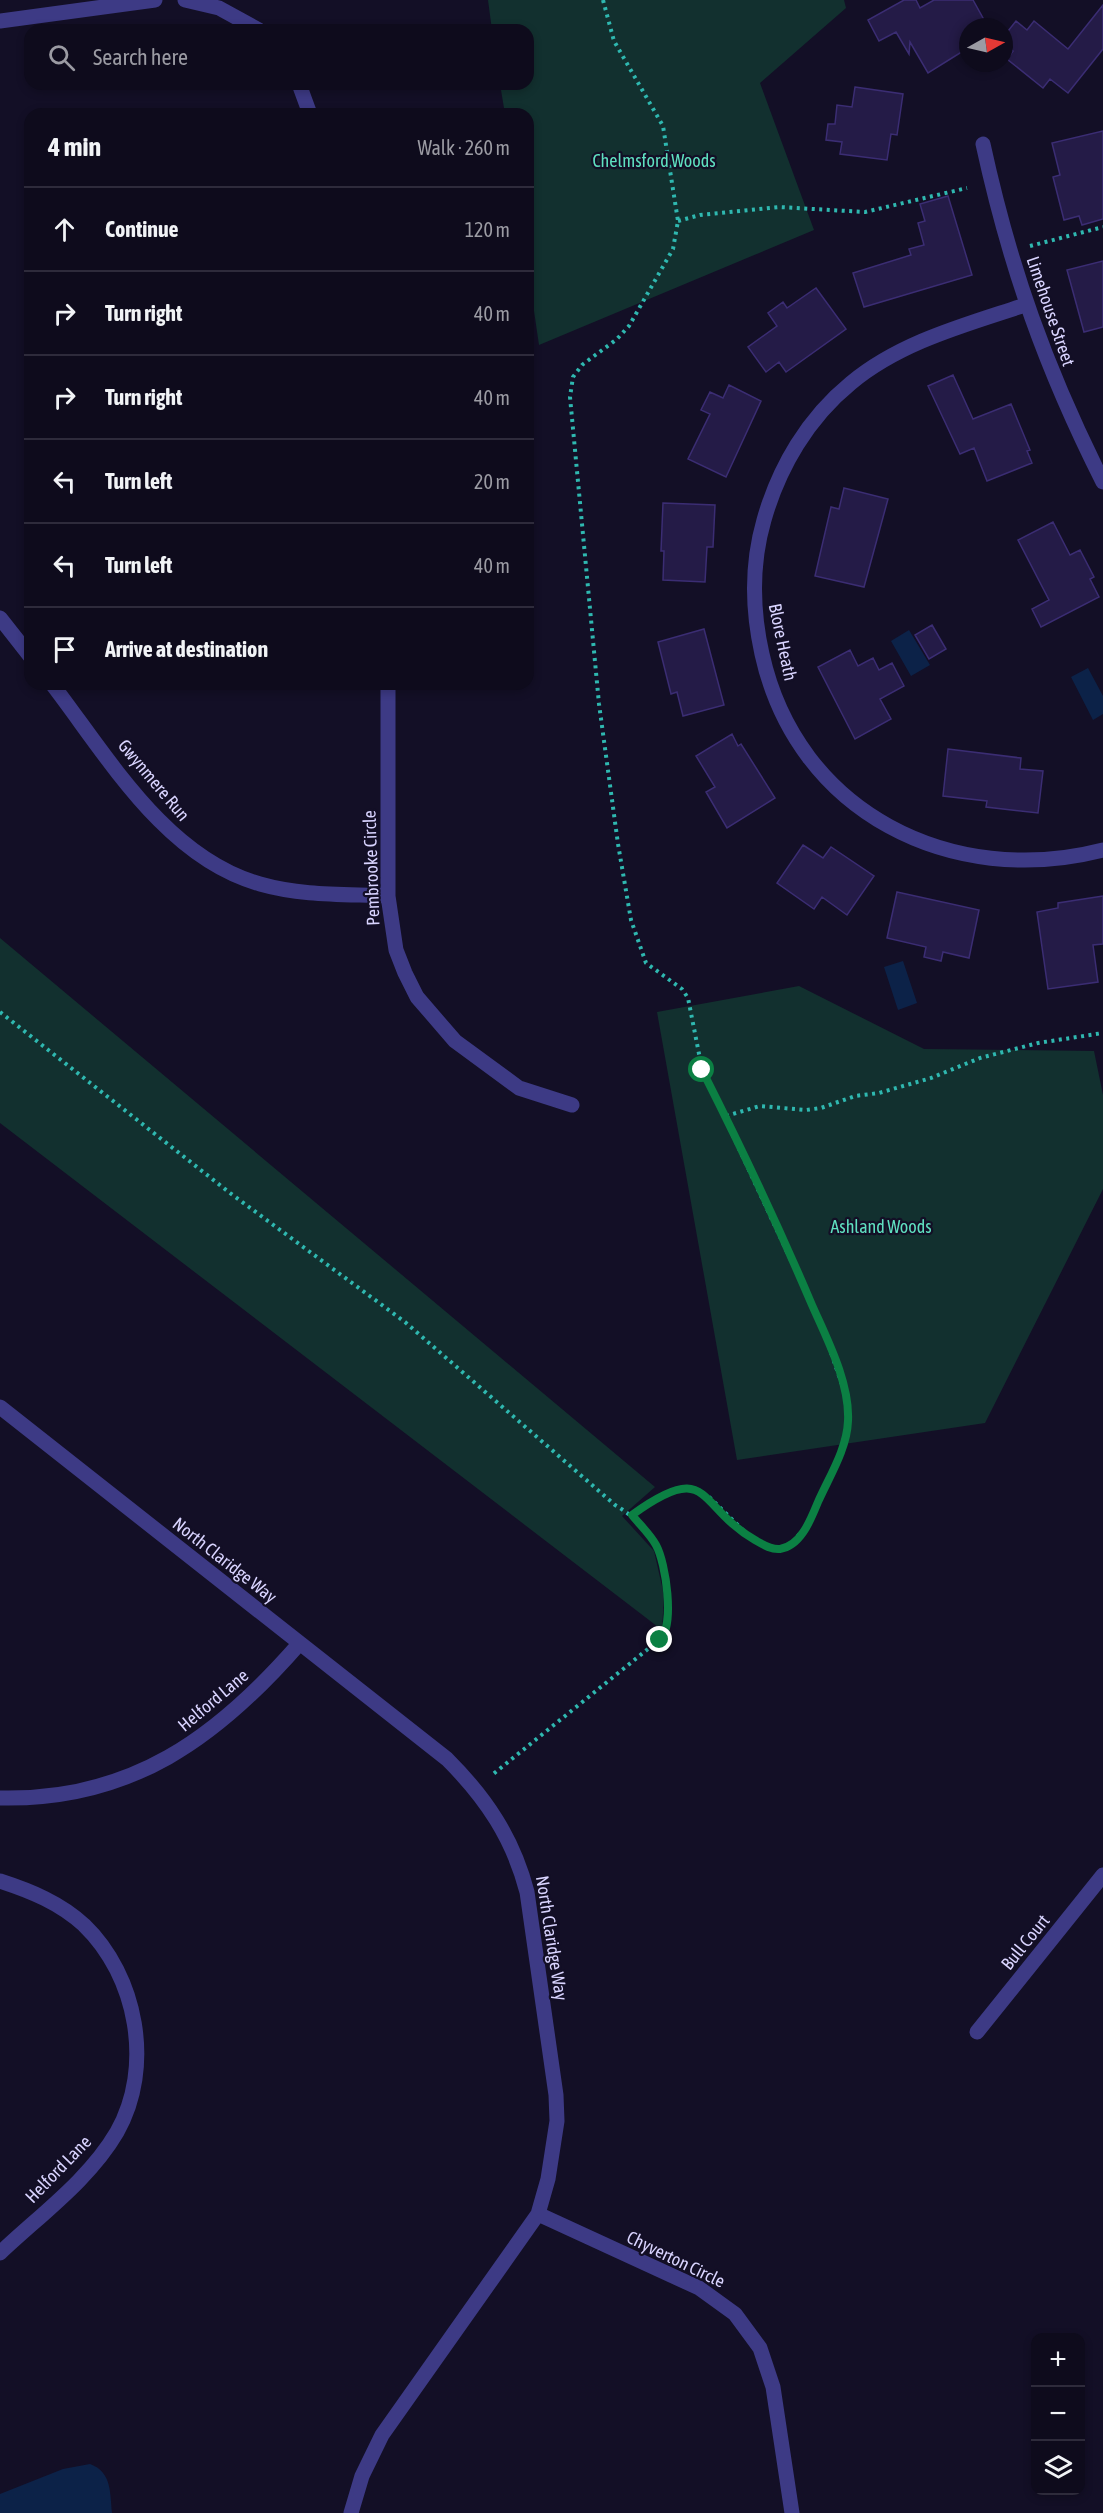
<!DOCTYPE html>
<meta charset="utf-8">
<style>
body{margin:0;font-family:"Asap Condensed",sans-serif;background:#171425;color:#f1f3f6}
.controls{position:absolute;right:18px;bottom:18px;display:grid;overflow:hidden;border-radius:12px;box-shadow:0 3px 9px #0003}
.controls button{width:54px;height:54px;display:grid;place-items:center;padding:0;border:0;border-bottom:2px solid #2e2b3b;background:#0e0b1c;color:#f1f3f6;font:30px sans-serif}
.compass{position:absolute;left:959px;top:18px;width:54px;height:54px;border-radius:50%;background:#0e0b1c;box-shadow:0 3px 9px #0003;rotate:82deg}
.stop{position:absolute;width:18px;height:18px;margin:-14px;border:4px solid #0b8043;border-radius:50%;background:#fff}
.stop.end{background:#0b8043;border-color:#fff;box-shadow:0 2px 6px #0008}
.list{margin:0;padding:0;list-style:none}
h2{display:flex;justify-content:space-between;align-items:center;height:78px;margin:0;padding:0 24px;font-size:26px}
h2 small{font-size:20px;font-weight:400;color:#9b9ba3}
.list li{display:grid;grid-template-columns:39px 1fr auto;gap:18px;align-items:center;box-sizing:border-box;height:84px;padding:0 24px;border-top:2px solid #2e2b3b}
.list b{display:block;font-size:22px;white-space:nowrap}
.list em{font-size:20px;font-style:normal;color:#9b9ba3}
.icon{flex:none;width:33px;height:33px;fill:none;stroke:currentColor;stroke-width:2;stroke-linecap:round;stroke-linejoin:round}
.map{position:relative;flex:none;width:1103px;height:2513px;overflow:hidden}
.search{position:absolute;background:#0e0b1c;box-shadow:0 3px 9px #0003;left:24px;top:24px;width:510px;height:66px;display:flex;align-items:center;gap:15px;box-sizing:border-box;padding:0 21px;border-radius:18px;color:#9b9ba3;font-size:22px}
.panel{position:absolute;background:#0e0b1c;box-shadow:0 3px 9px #0003;left:24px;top:108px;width:510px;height:582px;border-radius:18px}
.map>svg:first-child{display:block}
.green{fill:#12302f}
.water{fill:#0c2248}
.building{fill:#241b47;stroke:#3b2d73;stroke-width:1.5}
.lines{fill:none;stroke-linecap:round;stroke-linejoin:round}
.path{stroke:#2fb8b0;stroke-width:4;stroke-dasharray:3 4.5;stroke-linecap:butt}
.street{stroke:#3d3a85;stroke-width:15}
.route{stroke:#0b8043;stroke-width:8}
.labels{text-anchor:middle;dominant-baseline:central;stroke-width:4.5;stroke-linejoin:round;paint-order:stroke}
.park-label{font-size:18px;fill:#5fe0c0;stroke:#130f26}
.street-label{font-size:18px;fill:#d9d4ff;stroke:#130f26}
</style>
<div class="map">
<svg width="1103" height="2513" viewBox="0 0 1103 2513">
<rect width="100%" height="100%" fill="#130f26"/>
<!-- green -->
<path class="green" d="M 488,0 L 844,0 L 846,8 L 760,83 L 814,230 L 539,345 L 528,270 L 528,114 L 505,114 L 500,84 L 528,84 L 528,30 L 492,30 Z
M 0,938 L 655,1487 L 622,1516 L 654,1551 L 664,1595 L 662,1630 L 0,1123 Z
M 799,986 L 924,1049 L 1094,1051 L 1103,1095 L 1103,1189 L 985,1423 L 737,1460 L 657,1012 Z"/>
<!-- water -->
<path class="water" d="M 909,630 L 930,665 L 911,676 L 891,641 Z
M 1088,668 L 1103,696 L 1103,714 L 1093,720 L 1071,677 Z
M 903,961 L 917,1003 L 898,1010 L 884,967 Z
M 90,2464 C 112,2472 110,2493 112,2513 L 0,2513 L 0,2494 L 63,2469 Z"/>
<!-- building -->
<path class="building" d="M 904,0 L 916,0 L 920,8 L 934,0 L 973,0 L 988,27 L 968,27 L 968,48 L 928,73 L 910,42 L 909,54 L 896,32 L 879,41 L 868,20 Z
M 1103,5 L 1103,49 L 1068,93 L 1050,79 L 1043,88 L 1007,59 L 1013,51 L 1004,43 L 1004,36 L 1016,21 L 1027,30 L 1034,21 L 1068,49 Z
M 855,87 L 903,94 L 897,135 L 891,134 L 887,160 L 840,154 L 842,142 L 826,140 L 828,124 L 835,124 L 837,105 L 852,107 Z
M 1103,131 L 1103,219 L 1082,225 L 1079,216 L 1064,220 L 1053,177 L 1060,175 L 1052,143 Z
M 948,196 L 972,275 L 864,307 L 853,273 L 911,255 L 909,249 L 924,245 L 918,223 L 925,221 L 920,204 Z
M 1103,261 L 1103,327 L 1084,332 L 1067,270 Z
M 816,288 L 846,329 L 786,372 L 779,362 L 766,372 L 748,347 L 777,326 L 768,313 L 783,302 L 787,308 Z
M 953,375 L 973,419 L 1011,404 L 1030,450 L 1027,451 L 1032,463 L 987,481 L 974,448 L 960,454 L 928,386 Z
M 729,385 L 761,401 L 726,477 L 688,459 L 710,414 L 701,410 L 710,392 L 723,398 Z
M 844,488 L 888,499 L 864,587 L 815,576 L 831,507 L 839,509 Z
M 663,503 L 715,505 L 713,547 L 707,547 L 705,582 L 663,580 L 664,551 L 661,551 Z
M 1053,522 L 1070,555 L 1080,550 L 1094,577 L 1090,579 L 1099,597 L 1041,627 L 1032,609 L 1049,600 L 1018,540 Z
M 932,625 L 946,649 L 929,659 L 915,635 Z
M 704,629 L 724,705 L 683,716 L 677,692 L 671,694 L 658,642 Z
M 850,650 L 858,666 L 873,658 L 879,670 L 892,663 L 904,686 L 880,699 L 891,719 L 855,739 L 818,667 Z
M 732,734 L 738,746 L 741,744 L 775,798 L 727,828 L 706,792 L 715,787 L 696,756 Z
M 948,749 L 1021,758 L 1020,769 L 1043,771 L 1038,813 L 986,807 L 987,801 L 943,796 Z
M 803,845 L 823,858 L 831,847 L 874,876 L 847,915 L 822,897 L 814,909 L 777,883 Z
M 897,892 L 979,910 L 969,958 L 943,952 L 941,961 L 924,957 L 926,947 L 887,938 Z
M 1103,896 L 1103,944 L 1093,945 L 1098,982 L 1048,989 L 1037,912 L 1058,908 L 1058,903 Z"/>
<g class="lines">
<!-- path -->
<path class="path" d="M 603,0 L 614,41 L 663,126 L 678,221 L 673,249 L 629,326 L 617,339 L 582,365 L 573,377 L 570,397 L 599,704 L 618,844 L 631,920 L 646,963 L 682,989 L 688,998 L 702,1069 L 823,1329 L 847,1399 L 848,1422 L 843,1447 L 810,1521 L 790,1546 L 776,1549 L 751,1538 L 708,1496 L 695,1489 L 675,1490 L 662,1495 L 632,1515
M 678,221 L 700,215 L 779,207 L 865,212 L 967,188
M 1030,246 L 1103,227
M 0,1012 L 230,1193 L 405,1322 L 615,1505 C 632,1515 646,1527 655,1544 C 668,1566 671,1613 664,1636 L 492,1775
M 726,1116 L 760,1106 L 806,1110 L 821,1108 L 855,1096 L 879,1093 L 931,1078 L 980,1058 L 1038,1043 L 1103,1033"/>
<!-- street -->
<path class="street" d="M 185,0 L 219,8 L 259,30
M 0,21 L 155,0
M 299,84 L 310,114
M 983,144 C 1010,268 1046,369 1103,482
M 1025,305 C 965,325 900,342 851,383 C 808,418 779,467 764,520 C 751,565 752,609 762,654 C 797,813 952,889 1103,850
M 0,618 L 30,656
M 52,684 C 108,757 166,858 260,884 C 302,896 344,894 388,896
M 388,684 L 388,896 L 396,950 L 405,973 L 417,997 L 455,1041 L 519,1088 L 572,1105
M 0,1407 L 447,1759 C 486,1798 513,1838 527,1892 L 556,2095 L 557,2121 L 548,2179 L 538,2214 L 382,2435 L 362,2476 L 351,2513
M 0,1798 C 131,1801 217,1738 299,1644
M 0,1881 C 31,1891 60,1903 84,1925 C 137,1976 154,2067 117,2132 C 89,2180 40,2215 0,2253
M 977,2032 L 1103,1875
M 538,2214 L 699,2288 L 735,2314 L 760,2348 L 773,2387 L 792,2513"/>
</g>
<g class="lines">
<!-- route -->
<path class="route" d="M 660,1640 C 675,1625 666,1563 656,1545 C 650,1534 640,1525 632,1515 C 711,1458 696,1506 755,1540 C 762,1544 771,1550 780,1549 C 801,1546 811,1519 818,1502 C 829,1477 847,1449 848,1421 C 850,1383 827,1339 812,1305 C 778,1225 741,1147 702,1070"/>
</g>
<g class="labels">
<!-- park labels -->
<g class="park-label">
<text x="654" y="160">Chelmsford Woods</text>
<text x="881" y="1226">Ashland Woods</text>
</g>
<!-- street labels -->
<g class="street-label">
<text transform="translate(1051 311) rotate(71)">Limehouse Street</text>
<text transform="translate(783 642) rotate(78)">Blore Heath</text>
<text transform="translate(154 780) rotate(50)">Gwynmere Run</text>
<text transform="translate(371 868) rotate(-92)">Pembrooke Circle</text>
<text transform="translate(225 1560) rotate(38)">North Claridge Way</text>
<text transform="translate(213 1700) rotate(-40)">Helford Lane</text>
<text transform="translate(552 1938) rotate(81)">North Claridge Way</text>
<text transform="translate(1025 1942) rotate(-51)">Bull Court</text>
<text transform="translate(58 2169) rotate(-46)">Helford Lane</text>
<text transform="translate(676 2259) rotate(26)">Chyverton Circle</text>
</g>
</g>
</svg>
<div class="controls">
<button>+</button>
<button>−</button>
<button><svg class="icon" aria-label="layers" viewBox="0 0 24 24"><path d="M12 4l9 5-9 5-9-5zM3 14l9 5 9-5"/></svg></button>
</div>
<svg class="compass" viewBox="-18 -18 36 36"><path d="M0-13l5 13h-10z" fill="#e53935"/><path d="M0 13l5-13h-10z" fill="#9b9ba3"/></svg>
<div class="stop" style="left:702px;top:1070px"></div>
<div class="stop end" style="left:660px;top:1640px"></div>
<div class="search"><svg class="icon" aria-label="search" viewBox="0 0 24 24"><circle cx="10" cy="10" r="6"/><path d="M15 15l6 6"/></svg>Search here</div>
<section class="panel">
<h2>4 min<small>Walk · 260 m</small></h2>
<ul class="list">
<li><svg class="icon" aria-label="ahead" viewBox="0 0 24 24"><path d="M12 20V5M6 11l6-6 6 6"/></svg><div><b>Continue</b></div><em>120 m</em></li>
<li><svg class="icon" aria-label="right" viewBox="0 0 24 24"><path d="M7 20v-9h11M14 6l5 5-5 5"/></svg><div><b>Turn right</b></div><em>40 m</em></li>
<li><svg class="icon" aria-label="right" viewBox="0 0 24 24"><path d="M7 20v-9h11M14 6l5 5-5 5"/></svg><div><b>Turn right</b></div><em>40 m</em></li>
<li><svg class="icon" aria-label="left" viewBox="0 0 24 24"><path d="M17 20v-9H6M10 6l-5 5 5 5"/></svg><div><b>Turn left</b></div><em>20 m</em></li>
<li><svg class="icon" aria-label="left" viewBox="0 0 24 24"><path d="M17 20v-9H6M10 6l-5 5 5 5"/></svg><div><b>Turn left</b></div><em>40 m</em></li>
<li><svg class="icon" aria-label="arrive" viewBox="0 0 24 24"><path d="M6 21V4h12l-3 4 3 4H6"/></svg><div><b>Arrive at destination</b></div></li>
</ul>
</section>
</div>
